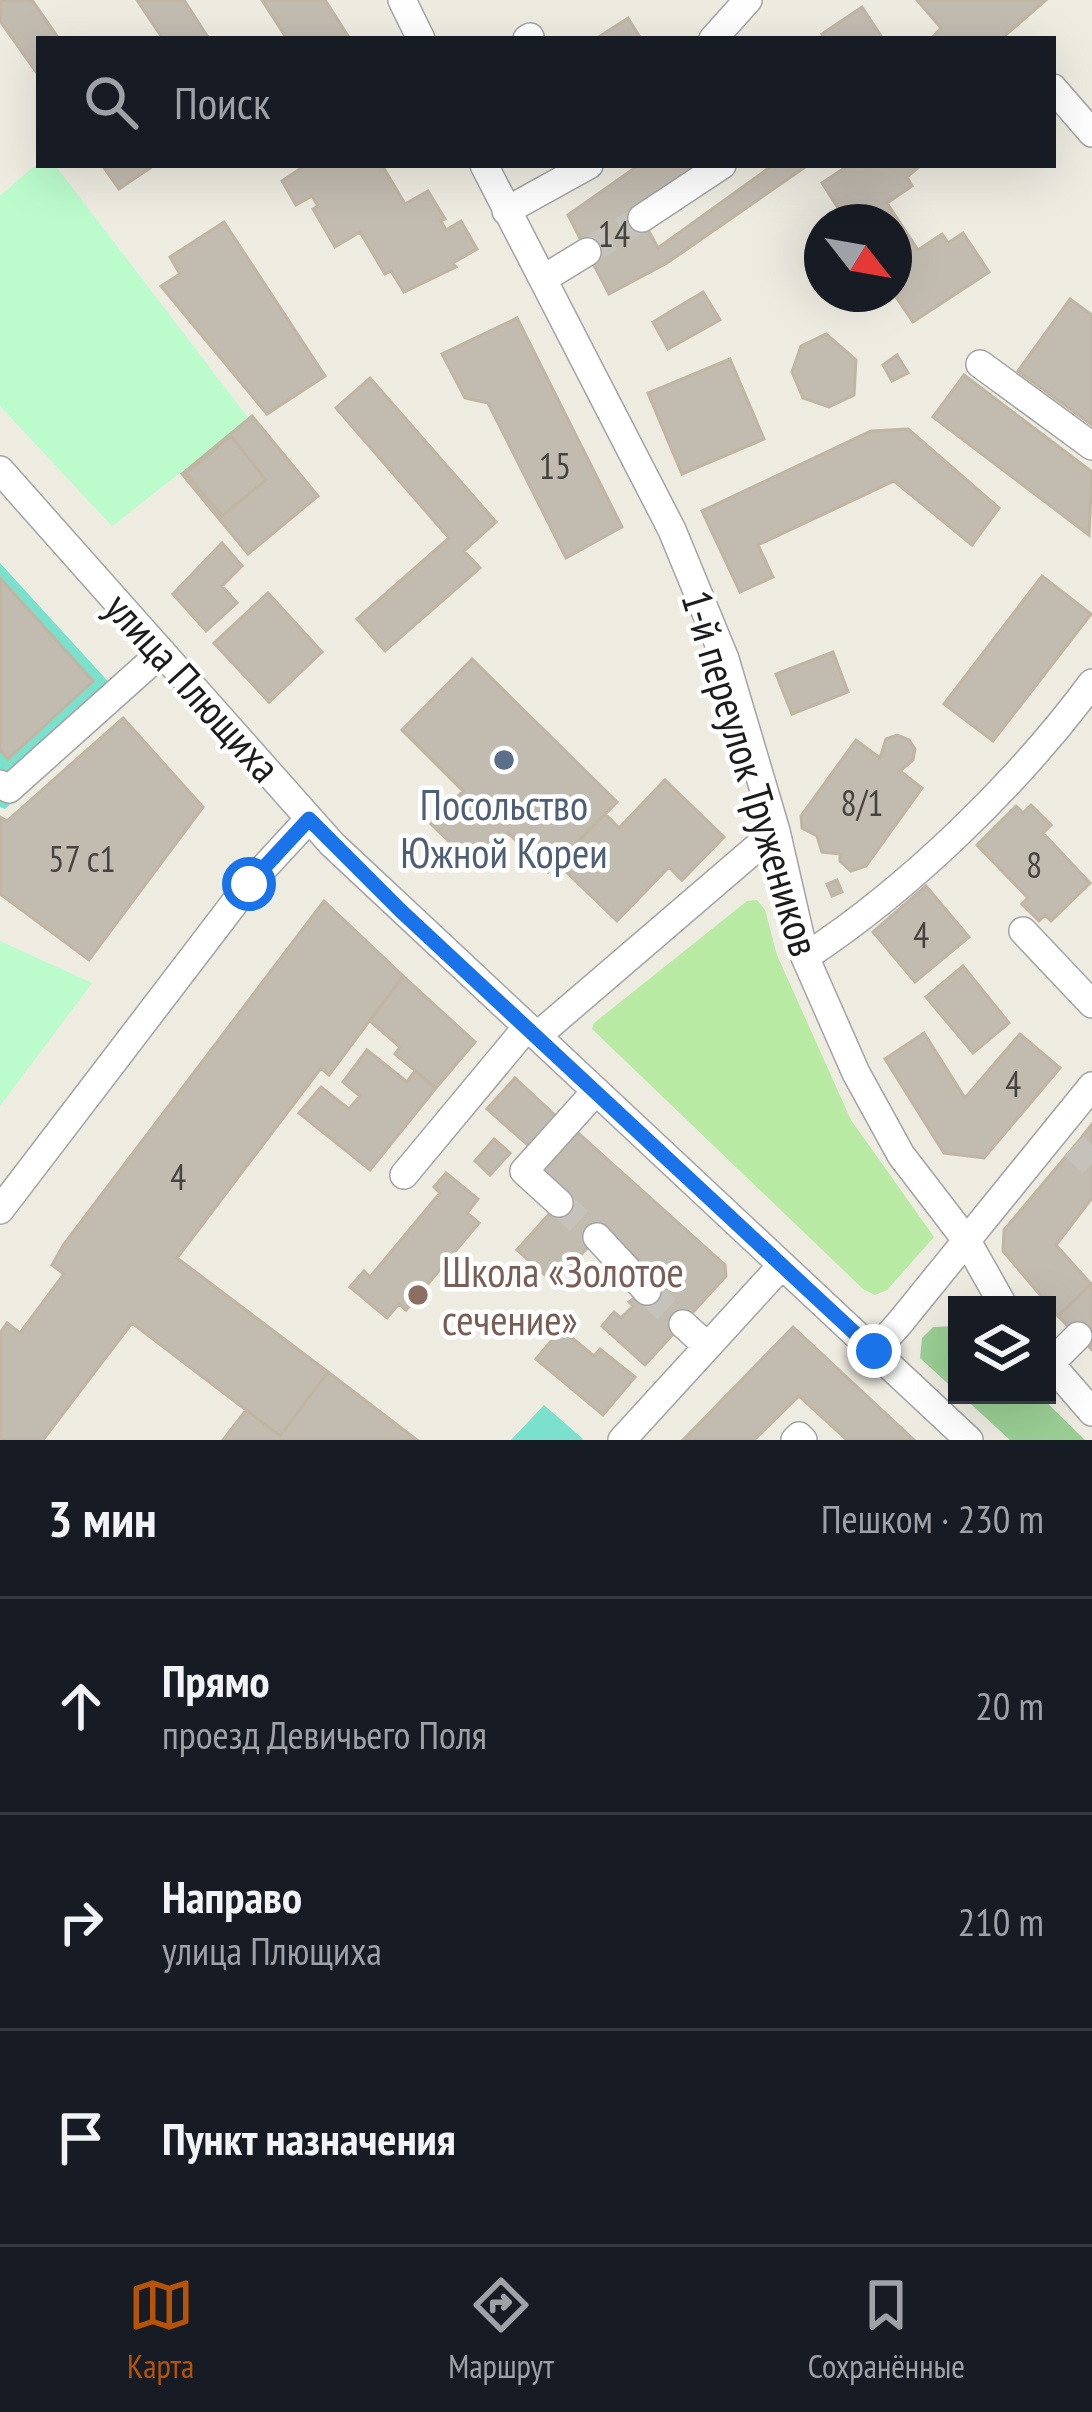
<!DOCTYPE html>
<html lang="ru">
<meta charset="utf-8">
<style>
body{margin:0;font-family:"PT Sans Narrow",sans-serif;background:#20242c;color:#f1f3f6}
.controls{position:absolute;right:36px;bottom:36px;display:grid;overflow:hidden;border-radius:0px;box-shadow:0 12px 48px #0002}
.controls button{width:108px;height:108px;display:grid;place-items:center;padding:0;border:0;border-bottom:3px solid #363941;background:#171b24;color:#f1f3f6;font:60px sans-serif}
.compass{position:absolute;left:804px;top:204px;width:108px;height:108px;border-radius:50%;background:#171b24;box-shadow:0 12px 48px #0002;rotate:121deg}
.stop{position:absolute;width:36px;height:36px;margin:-27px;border:9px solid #1a73e8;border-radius:50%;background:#fff}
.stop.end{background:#1a73e8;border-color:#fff;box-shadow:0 3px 12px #0008}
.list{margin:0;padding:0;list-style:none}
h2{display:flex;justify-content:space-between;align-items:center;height:156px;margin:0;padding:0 48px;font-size:51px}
h2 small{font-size:39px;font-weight:400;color:#9ea1a6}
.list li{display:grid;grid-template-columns:78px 1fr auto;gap:36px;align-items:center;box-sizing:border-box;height:216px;padding:0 48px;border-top:3px solid #363941}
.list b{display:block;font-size:45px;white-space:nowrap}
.list p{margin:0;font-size:39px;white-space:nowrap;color:#9ea1a6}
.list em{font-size:39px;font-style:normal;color:#9ea1a6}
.icon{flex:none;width:66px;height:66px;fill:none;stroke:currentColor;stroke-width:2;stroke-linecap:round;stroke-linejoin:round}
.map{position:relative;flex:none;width:1092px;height:1440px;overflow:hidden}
.search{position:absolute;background:#171b24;box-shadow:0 12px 48px #0002;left:36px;right:36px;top:36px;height:132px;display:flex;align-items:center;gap:30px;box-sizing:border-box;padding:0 42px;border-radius:0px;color:#9ea1a6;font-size:45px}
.sheet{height:804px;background:#171b24}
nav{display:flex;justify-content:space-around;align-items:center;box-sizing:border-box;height:168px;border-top:3px solid #363941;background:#171b24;font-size:33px;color:#9ea1a6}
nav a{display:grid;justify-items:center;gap:6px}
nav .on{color:#b45309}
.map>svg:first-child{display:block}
.grass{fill:#b9eaa4}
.forest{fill:#9acf94}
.park{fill:#bbfbcc}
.pitch{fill:#7be0cc}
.building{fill:#c2bbb0;stroke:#c0b5a3;stroke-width:3}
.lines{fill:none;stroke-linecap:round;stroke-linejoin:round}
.minor-tunnel{stroke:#c4c2ba;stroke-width:27;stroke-dasharray:27 14;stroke-linecap:butt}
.minor-casing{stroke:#a3a3a3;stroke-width:30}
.minor{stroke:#fff;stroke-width:27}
.route{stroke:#1a73e8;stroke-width:15}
.service-dot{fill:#5c6f8a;stroke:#fff;stroke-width:4.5}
.education-dot{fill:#8d6e63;stroke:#fff;stroke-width:4.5}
.labels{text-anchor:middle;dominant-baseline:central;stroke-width:9;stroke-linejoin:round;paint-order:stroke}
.number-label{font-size:36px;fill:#464441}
.street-label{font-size:42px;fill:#1c1c1c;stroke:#fff}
.service-label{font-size:42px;fill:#4e5e75;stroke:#fff}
.education-label{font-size:42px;fill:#785e54;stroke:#fff;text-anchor:start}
</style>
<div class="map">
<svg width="1092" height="1440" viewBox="0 0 1092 1440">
<rect width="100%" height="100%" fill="#eeece1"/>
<!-- grass -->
<path class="grass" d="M 757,900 L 765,910 L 777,955 L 851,1120 L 934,1237 L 887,1290 L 875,1295 L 863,1289 L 592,1029 L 594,1023 L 747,901 Z"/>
<!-- forest -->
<path class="forest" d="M 957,1326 L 957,1392 L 920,1358 L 922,1338 L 933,1327 Z
M 961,1395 L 1039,1395 L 1085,1440 L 1010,1440 Z"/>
<!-- park -->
<path class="park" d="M 39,162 L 55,165 L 249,419 L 112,526 L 0,406 L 0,196 Z
M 0,941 L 92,983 L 0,1106 Z"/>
<!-- pitch -->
<path class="pitch" d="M 0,563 L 125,700 L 5,809 L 0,807 Z
M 544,1405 L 583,1439 L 582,1440 L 511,1440 Z"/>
<!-- building -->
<path class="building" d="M 0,0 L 32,0 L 59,39 L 39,39 L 39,76 L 0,21 Z
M 137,0 L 184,0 L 209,39 L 163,39 Z
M 262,0 L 325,0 L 350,39 L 287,39 Z
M 917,0 L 1046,0 L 1001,39 L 931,39 L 941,28 Z
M 862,7 L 883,39 L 825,39 L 822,34 Z
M 628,18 L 641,39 L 598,39 L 597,38 Z
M 102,165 L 148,165 L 150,168 L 119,189 Z
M 382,165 L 405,204 L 428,191 L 445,219 L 441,221 L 446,230 L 461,221 L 477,249 L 453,263 L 456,267 L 404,292 L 391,271 L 385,274 L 360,232 L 335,247 L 313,209 L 318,206 L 312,196 L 296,205 L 282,181 L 306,165 Z
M 639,165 L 706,165 L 638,211 L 658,248 L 773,165 L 808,165 L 667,263 L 609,294 L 568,215 Z
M 849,165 L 921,165 L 907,177 L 912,186 L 887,203 L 918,250 L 942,234 L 948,243 L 963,233 L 989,272 L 913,322 L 894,294 L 894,222 L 847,222 L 822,183 Z
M 224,222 L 325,376 L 267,414 L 161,286 L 180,274 L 170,257 Z
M 703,292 L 720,320 L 668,349 L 653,322 Z
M 1070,299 L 1092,315 L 1092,425 L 1018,371 Z
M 517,318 L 622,527 L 566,558 L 488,403 L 465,398 L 442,354 Z
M 826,334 L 856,360 L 854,395 L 829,407 L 803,398 L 792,372 L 801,346 Z
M 897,355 L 908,373 L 892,381 L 883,365 Z
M 730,359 L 764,439 L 682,474 L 648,393 Z
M 964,375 L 1092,472 L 1089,535 L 933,417 Z
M 370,378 L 496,522 L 464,551 L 480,568 L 385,651 L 357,619 L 449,538 L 336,408 Z
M 252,416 L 318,496 L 248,554 L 182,474 Z
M 908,429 L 999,508 L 972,545 L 894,481 L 758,545 L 773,577 L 740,592 L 702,511 L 871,431 Z
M 231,436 L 266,480 L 222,516 L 186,473 Z
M 222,543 L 242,566 L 222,586 L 237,603 L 206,631 L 173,594 Z
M 1042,576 L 1091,614 L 993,741 L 944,704 Z
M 0,578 L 93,681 L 8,759 L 0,750 Z
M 268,593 L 322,652 L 269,702 L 214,643 Z
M 833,652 L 848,692 L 792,714 L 776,674 Z
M 472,659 L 617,802 L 548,872 L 508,833 L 475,867 L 431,824 L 463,791 L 402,730 Z
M 123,718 L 203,807 L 89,960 L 0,894 L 0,817 L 7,821 Z
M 897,735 L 909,740 L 915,749 L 913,760 L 900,771 L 922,788 L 866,866 L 851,871 L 840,861 L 840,854 L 822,852 L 817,836 L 802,828 L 801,816 L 856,740 L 880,758 L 886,739 Z
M 665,780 L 724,837 L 682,880 L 669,867 L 617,921 L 557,863 L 605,814 L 619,828 Z
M 1031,805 L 1051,825 L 1043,833 L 1090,883 L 1051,921 L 1045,915 L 1039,921 L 1022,904 L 1028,898 L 977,845 L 1016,806 L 1023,813 Z
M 837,880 L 842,892 L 832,896 L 827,884 Z
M 926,886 L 969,937 L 915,982 L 873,932 Z
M 324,901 L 403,976 L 329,1075 L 321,1068 L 177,1258 L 328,1372 L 280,1436 L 132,1323 L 43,1440 L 0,1440 L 0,1333 L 7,1323 L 20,1333 L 64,1274 L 52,1265 L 64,1244 Z
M 963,966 L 1009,1023 L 973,1053 L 926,997 Z
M 403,976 L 475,1042 L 436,1088 L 395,1054 L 400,1047 L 370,1021 Z
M 924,1033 L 965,1098 L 1020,1034 L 1060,1068 L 984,1158 L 944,1153 L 885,1059 Z
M 367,1050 L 407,1082 L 415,1071 L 436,1088 L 370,1170 L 299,1113 L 321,1087 L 349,1109 L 360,1096 L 343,1082 Z
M 515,1078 L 557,1117 L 530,1147 L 487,1109 Z
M 1092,1124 L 1092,1155 L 1078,1142 Z
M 576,1131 L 725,1265 L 726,1276 L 645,1365 L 602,1326 L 614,1312 L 621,1318 L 633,1306 L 629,1302 L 654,1284 L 652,1272 L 604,1229 L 555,1284 L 517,1250 L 568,1193 L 542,1170 Z
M 494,1139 L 510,1153 L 490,1175 L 475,1161 Z
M 1078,1142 L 1092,1155 L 1092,1198 L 1056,1245 L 1091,1284 L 1058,1316 L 1003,1251 L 1004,1230 Z
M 446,1173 L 478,1199 L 467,1213 L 479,1223 L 406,1310 L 399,1304 L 387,1318 L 350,1287 L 364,1271 L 370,1277 L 440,1193 L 434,1187 Z
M 1091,1284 L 1092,1285 L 1092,1350 L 1058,1316 Z
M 793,1327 L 914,1440 L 847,1440 L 799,1396 L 754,1440 L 683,1440 Z
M 561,1329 L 594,1356 L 600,1349 L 635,1377 L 603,1415 L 536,1359 Z
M 328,1372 L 417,1440 L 223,1440 L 246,1410 L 280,1436 Z"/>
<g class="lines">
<!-- minor-tunnel -->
<path class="minor-tunnel" d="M 587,252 L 642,218
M 1074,1146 L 1092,1164
M 559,1203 L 597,1237
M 647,1291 L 683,1324"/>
<!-- minor casing -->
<g class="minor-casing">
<path id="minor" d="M 402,0 L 421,39
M 527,39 L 530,37
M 713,39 L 748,0
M 1053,88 L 1092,133
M 484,165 L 672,530 L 725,659 L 776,831 L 805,957 L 856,1073 L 901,1155 L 967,1241 L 1003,1305
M 506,211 L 589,165
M 642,218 L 722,165
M 543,279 L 587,252
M 980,364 L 1092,446
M 0,470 L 332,844 L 969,1440
M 0,784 L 9,789 L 162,652
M 1023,931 L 1092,1004
M 805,957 C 909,889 1018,783 1092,683
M 537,1036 L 776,831
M 404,1175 L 527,1027
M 559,1203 L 524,1171 L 596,1091
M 0,1210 L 249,884 L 309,819
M 597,1237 L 647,1291
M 683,1324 L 707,1346
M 874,1351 L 898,1325 L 1092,1086
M 1047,1360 L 1092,1412
M 1050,1364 L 1078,1336
M 622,1440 L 782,1265
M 795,1440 L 799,1436 L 803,1440"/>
</g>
<!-- minor -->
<use href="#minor" class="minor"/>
</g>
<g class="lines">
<!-- route -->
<path class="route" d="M 249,884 L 309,819 L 401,911 L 874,1351"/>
</g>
<!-- markers -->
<circle class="service-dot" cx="504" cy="760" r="12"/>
<circle class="education-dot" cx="418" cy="1295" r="12"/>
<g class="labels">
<!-- number labels -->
<g class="number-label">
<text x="614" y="233">14</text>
<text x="555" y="465">15</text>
<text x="862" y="802">8/1</text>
<text x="82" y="858">57 с1</text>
<text x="1034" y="864">8</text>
<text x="921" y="934">4</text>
<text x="1013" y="1083">4</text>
<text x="178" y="1176">4</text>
</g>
<!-- street labels -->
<g class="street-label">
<text transform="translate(193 687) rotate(48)">улица Плющиха</text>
<text transform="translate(751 773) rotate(73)">1-й переулок Тружеников</text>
</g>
<!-- service labels -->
<g class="service-label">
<text x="504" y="804">Посольство<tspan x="504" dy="48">Южной Кореи</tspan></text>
</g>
<!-- education labels -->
<g class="education-label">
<text x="442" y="1271">Школа «Золотое<tspan x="442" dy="48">сечение»</tspan></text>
</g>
</g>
</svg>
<div class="controls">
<button><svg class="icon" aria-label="layers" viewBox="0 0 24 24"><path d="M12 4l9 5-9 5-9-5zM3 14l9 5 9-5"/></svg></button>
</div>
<svg class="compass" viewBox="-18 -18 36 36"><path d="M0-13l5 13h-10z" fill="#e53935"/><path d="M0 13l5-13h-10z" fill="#9ea1a6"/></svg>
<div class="stop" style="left:249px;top:884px"></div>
<div class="stop end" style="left:874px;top:1351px"></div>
<div class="search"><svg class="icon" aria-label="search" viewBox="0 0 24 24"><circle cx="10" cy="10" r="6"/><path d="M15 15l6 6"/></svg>Поиск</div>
</div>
<section class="sheet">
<h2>3 мин<small>Пешком · 230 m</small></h2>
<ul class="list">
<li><svg class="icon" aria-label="ahead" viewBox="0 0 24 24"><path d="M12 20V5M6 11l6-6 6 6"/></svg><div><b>Прямо</b><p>проезд Девичьего Поля</p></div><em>20 m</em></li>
<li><svg class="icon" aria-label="right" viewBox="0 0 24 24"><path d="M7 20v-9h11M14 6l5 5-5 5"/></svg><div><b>Направо</b><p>улица Плющиха</p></div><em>210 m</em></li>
<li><svg class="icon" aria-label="arrive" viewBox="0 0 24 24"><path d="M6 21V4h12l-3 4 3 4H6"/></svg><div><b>Пункт назначения</b></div></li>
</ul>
</section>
<nav>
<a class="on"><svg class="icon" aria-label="map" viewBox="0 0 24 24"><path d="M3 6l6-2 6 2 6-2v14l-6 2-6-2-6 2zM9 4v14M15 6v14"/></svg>Карта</a>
<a><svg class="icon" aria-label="directions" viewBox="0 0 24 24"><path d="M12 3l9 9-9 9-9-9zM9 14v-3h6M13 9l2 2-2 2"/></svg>Маршрут</a>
<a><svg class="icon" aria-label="saved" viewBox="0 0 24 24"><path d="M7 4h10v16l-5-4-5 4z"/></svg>Сохранённые</a>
</nav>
